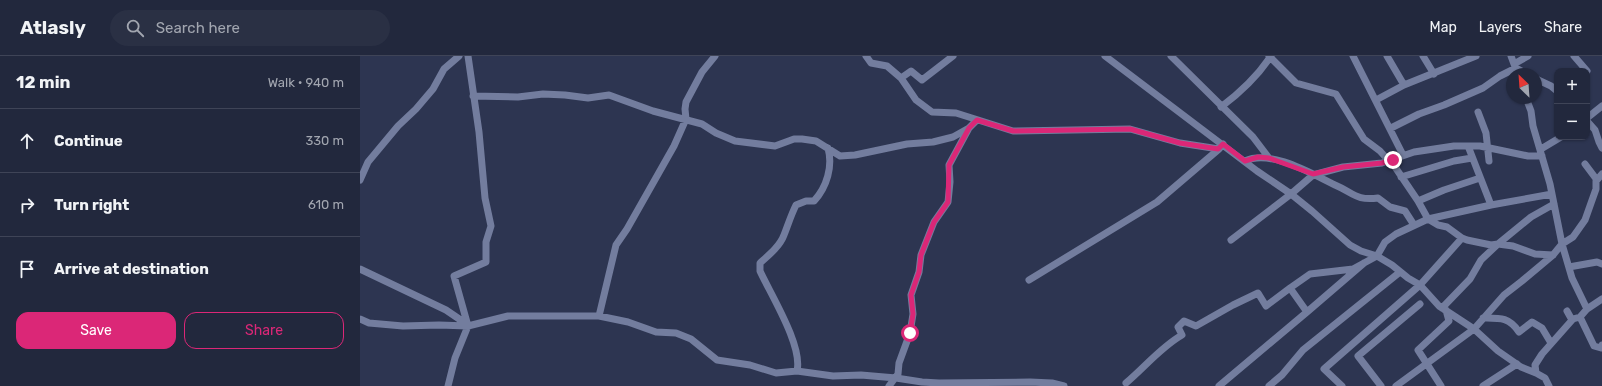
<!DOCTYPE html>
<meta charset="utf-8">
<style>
body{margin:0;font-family:Rubik,sans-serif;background:#2a3044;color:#f1f3f6}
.controls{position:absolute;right:12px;top:12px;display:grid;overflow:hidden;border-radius:8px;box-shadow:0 1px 3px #0004}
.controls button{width:36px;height:36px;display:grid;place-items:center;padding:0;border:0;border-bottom:1px solid #3f4457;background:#22283d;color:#f1f3f6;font:20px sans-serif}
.compass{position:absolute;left:1146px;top:12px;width:36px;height:36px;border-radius:50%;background:#22283d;box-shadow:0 1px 3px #0004;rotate:335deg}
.stop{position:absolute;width:12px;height:12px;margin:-9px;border:3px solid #db2777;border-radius:50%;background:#fff}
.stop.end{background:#db2777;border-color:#fff;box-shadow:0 1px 4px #0008}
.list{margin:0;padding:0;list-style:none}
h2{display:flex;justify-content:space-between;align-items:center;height:52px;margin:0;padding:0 16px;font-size:17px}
h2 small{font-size:13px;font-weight:400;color:#a2a6b0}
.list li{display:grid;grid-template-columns:26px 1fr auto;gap:12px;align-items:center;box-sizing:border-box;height:64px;padding:0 16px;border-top:1px solid #3f4457}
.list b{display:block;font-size:15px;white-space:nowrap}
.list em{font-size:13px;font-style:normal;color:#a2a6b0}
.actions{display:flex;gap:8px;padding:12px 16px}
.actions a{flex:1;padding:9px 0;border:1px solid #db2777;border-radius:12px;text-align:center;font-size:14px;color:#db2777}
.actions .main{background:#db2777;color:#fff}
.icon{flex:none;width:22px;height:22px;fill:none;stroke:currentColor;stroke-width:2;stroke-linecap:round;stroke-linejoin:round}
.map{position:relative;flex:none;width:1242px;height:330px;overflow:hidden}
header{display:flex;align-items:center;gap:24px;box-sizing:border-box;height:56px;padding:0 20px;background:#22283d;border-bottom:1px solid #3f4457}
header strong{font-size:19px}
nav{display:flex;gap:22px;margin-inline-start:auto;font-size:14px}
.search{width:280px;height:36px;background:#2a3044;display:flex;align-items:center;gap:10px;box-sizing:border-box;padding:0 14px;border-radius:22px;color:#a2a6b0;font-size:15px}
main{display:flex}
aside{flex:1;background:#22283d}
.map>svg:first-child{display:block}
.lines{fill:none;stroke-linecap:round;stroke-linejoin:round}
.minor{stroke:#737d9e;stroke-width:7}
.route{stroke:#db2777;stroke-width:5}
</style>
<header>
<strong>Atlasly</strong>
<div class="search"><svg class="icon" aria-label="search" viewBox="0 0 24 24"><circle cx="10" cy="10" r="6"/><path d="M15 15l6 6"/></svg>Search here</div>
<nav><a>Map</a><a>Layers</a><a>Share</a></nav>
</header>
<main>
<aside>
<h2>12 min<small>Walk · 940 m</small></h2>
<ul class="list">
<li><svg class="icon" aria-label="ahead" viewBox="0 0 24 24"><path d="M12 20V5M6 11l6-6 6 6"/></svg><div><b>Continue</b></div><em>330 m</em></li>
<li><svg class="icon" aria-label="right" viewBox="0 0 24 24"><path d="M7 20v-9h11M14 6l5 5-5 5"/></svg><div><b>Turn right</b></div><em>610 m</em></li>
<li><svg class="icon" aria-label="arrive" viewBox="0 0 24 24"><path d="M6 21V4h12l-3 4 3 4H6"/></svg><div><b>Arrive at destination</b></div></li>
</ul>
<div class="actions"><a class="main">Save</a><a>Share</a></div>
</aside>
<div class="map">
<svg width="1242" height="330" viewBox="0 0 1242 330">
<rect width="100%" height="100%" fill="#2d3551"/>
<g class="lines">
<!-- minor -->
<path class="minor" d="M 506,0 L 511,7 L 527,10 L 541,22 L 556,44 L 572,56 L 596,57 L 653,75 L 770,73 L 820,87 L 859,93 L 863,88
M 745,0 L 897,115 L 931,138 L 952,155 L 990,189 L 1001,195 L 1017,200 L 1032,209 L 1048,222 L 1060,229 L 1079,250 L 1114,273 L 1138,295 L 1161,311 L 1176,317
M 811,0 L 893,81 L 909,102
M 909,0 L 936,27 L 976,38 L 1004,83 L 1020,95 L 1029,105 L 1033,108 L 1058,145 L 1068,163 L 1078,169 L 1087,171 L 1102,182 L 1107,184 L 1131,189 L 1138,188 L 1153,190 L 1175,198 L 1193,199
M 993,0 L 1043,99
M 1027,0 L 1044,29
M 1063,0 L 1074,18
M 1151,0 L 1157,16
M 1214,0 L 1227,15
M 1154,8 L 1168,0
M 541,22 L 551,15 L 562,24 L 593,0
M 1176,23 L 1191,30 L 1197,35
M 113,40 L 158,41 L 183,38 L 205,39 L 228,42 L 249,39 L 293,55 L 342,68 L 356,77 L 375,85 L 415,90 L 434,83 L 442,83 L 456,85 L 480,100 L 495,99 L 547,88 L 573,86 L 593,81 L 609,72 L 617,64
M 1016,44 L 1044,29 L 1116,0
M 861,51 C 881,36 897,21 911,0
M 1118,56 L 1126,77 L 1129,105
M 1227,62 L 1242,50
M 1227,65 L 1235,74 L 1239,86 L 1242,92
M 1031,72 L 1059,58 L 1084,49 L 1123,32 L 1140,20 L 1156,12 L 1167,18
M 1108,90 L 1131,149
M 1181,93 L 1201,81
M 885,105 C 911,93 952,118 975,129 C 994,137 996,145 1018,142 L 1030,151 L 1045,155 L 1054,169
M 1225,108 L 1237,124
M 1041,121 L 1094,105 L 1112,102
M 0,124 L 8,106 L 38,70 L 56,53 L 73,33 L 84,13 L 99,0
M 1058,145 L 1084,134 L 1120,122
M 871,184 L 931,138 L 953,119 L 983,111 L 1022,107 L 1054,96 L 1094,90 L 1120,90 L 1168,100 L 1182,100
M 1004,207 L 947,256 L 930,232 L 950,218 L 993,213 L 1017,200 L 1025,186 L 1036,178 L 1068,163 L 1131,149 L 1192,138
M 1209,211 L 1237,206 L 1242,208
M 0,213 L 86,254 L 108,269
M 669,224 L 797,146 L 859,93
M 1082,252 L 1110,223 L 1121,204 L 1138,188 L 1171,161 L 1194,148
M 1227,253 L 1242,243
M 1207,255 L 1212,264
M 239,260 L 256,189 L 267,173 L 314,90 L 326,63 L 325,53 L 326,46 L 342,16 L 355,0
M 1220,261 L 1234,290 L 1241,292 L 1242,289
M 1123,262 C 1140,262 1149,261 1159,276 L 1172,266 L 1182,272 L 1191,287
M 0,263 L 9,267 L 43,270 L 79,269 L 108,270 L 148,260 L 239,260 L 268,266 L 296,276 L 316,277 L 331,283 L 357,304 L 390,309 L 416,317 L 437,315 L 473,320 L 501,319 L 536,322 L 562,326 L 579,327 L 670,326 L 692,327 L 704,330
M 437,315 C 443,290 411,239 400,215 L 400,207 C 409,199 420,190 424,179 C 428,169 431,159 436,149 L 446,145 L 454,145 C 467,131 473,110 468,92
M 766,327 C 785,311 801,291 822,279 L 818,271 L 824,265 L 836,270 L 873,249 L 898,237 L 906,250 L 930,232
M 88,330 L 95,302 L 108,270 L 94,220 L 126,206 L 126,186 L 131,170 L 125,142 L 119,76 L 108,0
M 529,330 L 538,318 L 539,307 L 550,277 L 553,258 L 551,239 L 559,216 L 561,199 L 574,166 L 588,146 L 590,126 L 589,109 L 609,72
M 859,330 L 947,256
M 909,330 L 922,319 L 943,294 L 1040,216
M 982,330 L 964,313 L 1060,229 L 1102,182
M 1021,330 L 998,300 L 1060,248
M 1036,330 L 1114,273 L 1144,239 L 1162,225 L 1193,199 L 1202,188 L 1190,128 L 1173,70 L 1171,55 L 1166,42
M 1081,330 L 1058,294 L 1089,265 L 1086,254
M 1123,330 L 1157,308
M 1189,330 L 1185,322 L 1176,317 L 1175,309 L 1182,298 L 1213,263 L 1220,261 L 1227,253 L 1212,222 L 1202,188 L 1213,181 L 1225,164 L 1236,133 L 1236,125 L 1242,118"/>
</g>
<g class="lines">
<!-- route -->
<path class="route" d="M 550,277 L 553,258 L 551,239 L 559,216 L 561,199 L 574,166 L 588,146 L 589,109 L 609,72 L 617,64 L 653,75 L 770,73 L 820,87 L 858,93 L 863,88 L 885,105 L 898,101 L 909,102 L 953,118 L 983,111 L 1022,107 L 1033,104"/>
</g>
</svg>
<div class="controls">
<button>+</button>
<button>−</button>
</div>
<svg class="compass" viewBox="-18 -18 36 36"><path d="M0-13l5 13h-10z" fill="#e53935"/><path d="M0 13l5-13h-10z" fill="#a2a6b0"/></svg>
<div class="stop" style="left:550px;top:277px"></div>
<div class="stop end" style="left:1033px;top:104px"></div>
</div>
</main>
